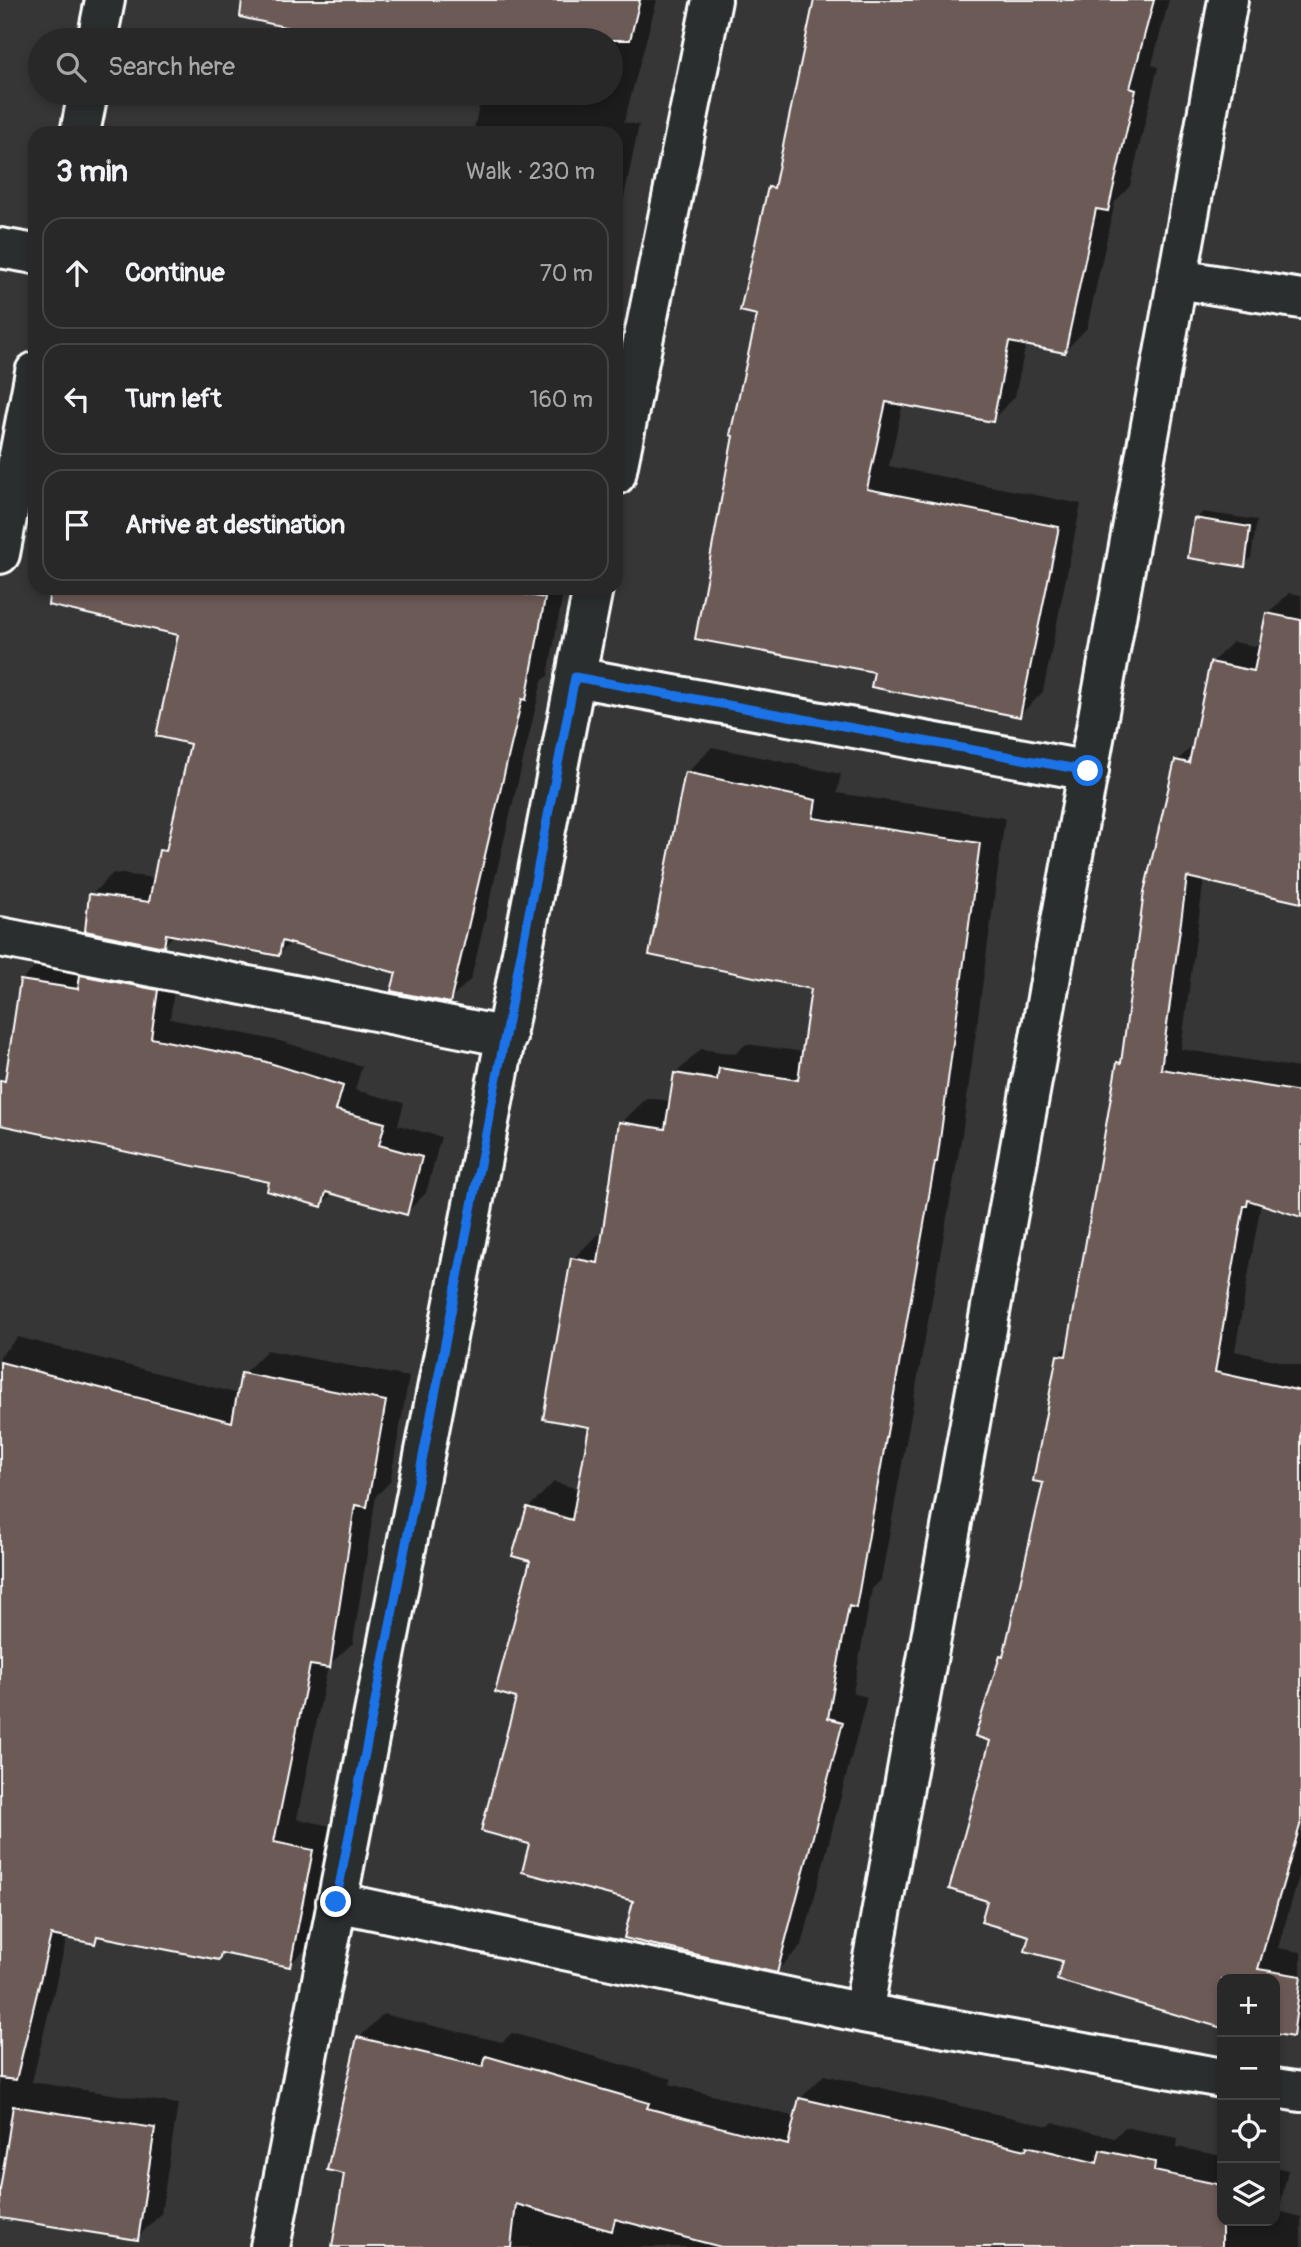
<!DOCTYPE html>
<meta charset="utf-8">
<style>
body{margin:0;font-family:Pangolin,sans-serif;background:#313030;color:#f1f3f6}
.controls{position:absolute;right:21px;bottom:21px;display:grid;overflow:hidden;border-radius:14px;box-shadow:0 4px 10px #0003}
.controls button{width:63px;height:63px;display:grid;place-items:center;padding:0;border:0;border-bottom:2px solid #454445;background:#292828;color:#f1f3f6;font:35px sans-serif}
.stop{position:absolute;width:21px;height:21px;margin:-16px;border:5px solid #1a73e8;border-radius:50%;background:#fff}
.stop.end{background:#1a73e8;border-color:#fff;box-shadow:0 2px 7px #0008}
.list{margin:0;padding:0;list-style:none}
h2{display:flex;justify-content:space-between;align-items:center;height:91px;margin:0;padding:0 28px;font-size:30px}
h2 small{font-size:23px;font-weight:400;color:#a5a6a8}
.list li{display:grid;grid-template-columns:46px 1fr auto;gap:21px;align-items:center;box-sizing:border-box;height:112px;margin:0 14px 14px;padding:0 14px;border:2px solid #454445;border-radius:21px}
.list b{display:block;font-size:26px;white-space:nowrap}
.list em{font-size:23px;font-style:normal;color:#a5a6a8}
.icon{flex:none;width:38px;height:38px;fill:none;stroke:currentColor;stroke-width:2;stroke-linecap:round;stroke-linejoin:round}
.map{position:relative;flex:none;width:1301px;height:2247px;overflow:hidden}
.search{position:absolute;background:#292828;box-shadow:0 4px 10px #0003;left:28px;top:28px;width:595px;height:77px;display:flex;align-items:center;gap:18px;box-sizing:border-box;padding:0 24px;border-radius:38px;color:#a5a6a8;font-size:26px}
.panel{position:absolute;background:#292828;box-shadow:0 4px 10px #0003;left:28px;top:126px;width:595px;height:469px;border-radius:21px}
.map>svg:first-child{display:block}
.shadow{fill:#0007;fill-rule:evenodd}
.building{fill:#6c5a56;stroke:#fff;stroke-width:2}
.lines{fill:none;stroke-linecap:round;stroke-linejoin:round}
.minor-casing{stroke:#fff;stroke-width:44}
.minor{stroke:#2a2d2e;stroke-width:38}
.route{stroke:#1a73e8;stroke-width:9}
</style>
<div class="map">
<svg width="1301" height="2247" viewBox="0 0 1301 2247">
<rect width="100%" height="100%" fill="#373636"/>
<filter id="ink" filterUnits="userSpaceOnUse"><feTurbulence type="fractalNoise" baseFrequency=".0143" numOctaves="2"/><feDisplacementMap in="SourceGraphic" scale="14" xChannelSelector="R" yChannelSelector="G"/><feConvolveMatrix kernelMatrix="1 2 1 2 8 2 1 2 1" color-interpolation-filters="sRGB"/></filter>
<g filter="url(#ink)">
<!-- shadow -->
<path class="shadow" d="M 261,0 L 657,0 L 624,122 L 639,125 L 616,236 L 616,133 L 473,133 L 482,93 L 611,93 L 611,40 L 316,40 L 318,33 Z
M 816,0 L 1169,0 L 1152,65 L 1158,67 L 1130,186 L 1115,202 L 1087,328 L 1064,352 L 1026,343 L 1015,397 L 992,420 L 903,403 L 889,466 L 1081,504 L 1043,692 L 1020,715 L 876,670 L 759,314 L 770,187 L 778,179 Z
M 1203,512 L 1257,520 L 1251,558 L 1244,565 L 1196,519 Z
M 128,588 L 564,588 L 548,676 L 542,681 L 471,979 L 449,1001 L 398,972 L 291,942 L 279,954 L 175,934 L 164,945 L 91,895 L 113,873 L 155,878 L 161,851 L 170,841 L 193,742 L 180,633 Z
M 1289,593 L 1301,595 L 1301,901 L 1204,879 L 1181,1049 L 1299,1068 L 1301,1059 L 1301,1215 L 1261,1203 L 1235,1351 L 1301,1366 L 1301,1870 L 1278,1948 L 1301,1952 L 1301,2026 L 1292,2035 L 1275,2032 L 1275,1979 L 1222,1979 L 1222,2026 L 1059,1978 L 1064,1960 L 989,1899 L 993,1740 L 1001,1657 L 1006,1652 L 1045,1482 L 1058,1355 L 1070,1344 L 1119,1063 L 1123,1059 L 1177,761 L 1195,743 L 1211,663 L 1233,642 L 1261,647 L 1268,614 Z
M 712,747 L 841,774 L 837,793 L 1005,818 L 962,1135 L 881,1580 L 872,1589 L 853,1693 L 867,1697 L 802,1945 L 777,1971 L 635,1900 L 531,1842 L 518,1696 L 532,1559 L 528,1508 L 554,1482 L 578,1489 L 591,1426 L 573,1259 L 598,1234 L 604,1235 L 621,1123 L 647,1098 L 671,1101 L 675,1074 L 701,1049 L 735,1054 L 746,1044 L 804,1052 L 813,988 L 687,773 ZM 542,1509 L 581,1521 L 580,1524 L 542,1513 Z
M 41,961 L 177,971 L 170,1019 L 280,1041 L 362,1066 L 355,1090 L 404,1103 L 398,1125 L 441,1137 L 426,1193 L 406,1213 L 334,1192 L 321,1205 L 272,1181 L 0,1123 L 0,1092 L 2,1081 L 8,1075 L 21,981 Z
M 18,1337 L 239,1394 L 243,1374 L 267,1350 L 409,1377 L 390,1482 L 376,1496 L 353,1643 L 328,1666 L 297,1819 L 336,1827 L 313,1942 L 289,1965 L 225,1952 L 218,1958 L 101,1935 L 95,1942 L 67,1937 L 32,2082 L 178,2104 L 161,2214 L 137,2238 L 0,2217 L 0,1356 Z
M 383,2014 L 502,2042 L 512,2033 L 672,2079 L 670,2084 L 796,2117 L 800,2099 L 824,2075 L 1049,2126 L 1053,2122 L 1114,2138 L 1125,2127 L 1178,2138 L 1177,2147 L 1222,2156 L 1222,2221 L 1275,2221 L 1275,2167 L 1288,2170 L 1279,2211 L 1301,2217 L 1301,2247 L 334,2247 L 346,2173 L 359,2038 Z"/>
<!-- building -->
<path class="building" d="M 242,0 L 640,0 L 630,40 L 314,40 L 316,34 L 240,17 Z
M 814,0 L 1154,0 L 1130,88 L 1136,90 L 1108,211 L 1096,209 L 1065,353 L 1009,342 L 993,422 L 886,402 L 867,489 L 1059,527 L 1020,717 L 871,687 L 874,672 L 695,639 L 733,436 L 730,435 L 757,315 L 740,311 L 768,187 L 774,188 Z
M 1194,518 L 1250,527 L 1245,567 L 1188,558 Z
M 50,588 L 491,588 L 545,598 L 526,700 L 522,699 L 450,1003 L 391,991 L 396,973 L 282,941 L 279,956 L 166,934 L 164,947 L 85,931 L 89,894 L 149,902 L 159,850 L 166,851 L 190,744 L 156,736 L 178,635 L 48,605 Z
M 1266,613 L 1301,620 L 1301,903 L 1187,877 L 1161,1069 L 1301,1092 L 1301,1217 L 1248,1200 L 1247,1206 L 1244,1206 L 1215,1372 L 1301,1391 L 1301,1822 L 1258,1969 L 1301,1976 L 1293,2037 L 1275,2034 L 1275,1979 L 1222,1979 L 1222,2028 L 1057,1980 L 1062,1961 L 1025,1951 L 1029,1936 L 981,1922 L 987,1901 L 949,1889 L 990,1741 L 975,1736 L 1000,1656 L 1003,1657 L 1043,1483 L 1033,1481 L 1057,1355 L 1066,1356 L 1117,1062 L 1121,1063 L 1144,892 L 1175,760 L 1189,763 L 1210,662 L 1254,671 Z
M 685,772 L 816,800 L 813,818 L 980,843 L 937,1162 L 935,1162 L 856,1608 L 849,1606 L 828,1718 L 843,1722 L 777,1973 L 624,1938 L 633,1901 L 522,1872 L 529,1844 L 481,1831 L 516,1698 L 495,1692 L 530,1561 L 512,1556 L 527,1507 L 572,1520 L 589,1427 L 543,1419 L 571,1258 L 598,1263 L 619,1122 L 665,1129 L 674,1073 L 717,1080 L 719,1068 L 798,1080 L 811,989 L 649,955 Z
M 80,975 L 158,990 L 151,1038 L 260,1060 L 343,1086 L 336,1110 L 385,1123 L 379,1145 L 422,1157 L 407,1215 L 326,1192 L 322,1207 L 267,1191 L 269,1182 L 0,1125 L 0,1080 L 5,1081 L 20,980 L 78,989 Z
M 0,1362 L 232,1422 L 241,1373 L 386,1401 L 367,1507 L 355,1505 L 330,1668 L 310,1665 L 274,1842 L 313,1850 L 290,1967 L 221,1953 L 219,1960 L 97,1936 L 95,1944 L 51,1935 L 16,2080 L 0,2078 Z
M 357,2037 L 483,2067 L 486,2056 L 649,2103 L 647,2108 L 788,2145 L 799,2098 L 1026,2150 L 1027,2146 L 1097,2163 L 1100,2150 L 1155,2162 L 1154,2171 L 1222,2185 L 1222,2247 L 721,2247 L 615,2219 L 612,2231 L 516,2204 L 511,2247 L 332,2247 L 344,2174 L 327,2170 Z
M 13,2106 L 155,2128 L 138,2240 L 0,2218 L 0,2190 Z"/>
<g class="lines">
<!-- minor casing -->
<g class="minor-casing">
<path id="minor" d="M 97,40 L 105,0
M 80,133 L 88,93
M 0,248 L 35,254
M 1178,279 L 1301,299
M 616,475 L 712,0
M 0,554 L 35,372
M 575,677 L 1089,771
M 0,937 L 507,1037
M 336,1902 L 863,2013 L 1222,2078
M 863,2013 L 1228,0
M 1275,2088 L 1301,2092
M 270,2247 L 593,588"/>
</g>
<!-- minor -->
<use href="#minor" class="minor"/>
</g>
</g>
<g class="lines" filter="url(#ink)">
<!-- route -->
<path class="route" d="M 336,1902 L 575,677 L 1088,771"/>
</g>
</svg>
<div class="controls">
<button>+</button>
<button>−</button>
<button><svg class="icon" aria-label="locate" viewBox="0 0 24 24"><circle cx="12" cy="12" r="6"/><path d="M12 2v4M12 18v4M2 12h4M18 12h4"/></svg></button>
<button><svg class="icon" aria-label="layers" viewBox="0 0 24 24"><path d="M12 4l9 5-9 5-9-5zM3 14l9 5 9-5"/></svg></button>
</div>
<div class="stop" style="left:1088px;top:771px"></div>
<div class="stop end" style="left:336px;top:1902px"></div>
<div class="search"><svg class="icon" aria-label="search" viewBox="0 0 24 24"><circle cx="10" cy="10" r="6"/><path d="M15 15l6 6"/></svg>Search here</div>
<section class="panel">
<h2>3 min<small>Walk · 230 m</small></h2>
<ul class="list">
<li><svg class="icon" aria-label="ahead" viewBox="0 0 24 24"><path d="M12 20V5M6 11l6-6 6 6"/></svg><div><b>Continue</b></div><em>70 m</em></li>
<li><svg class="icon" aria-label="left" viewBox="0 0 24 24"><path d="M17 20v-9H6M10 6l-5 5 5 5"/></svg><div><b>Turn left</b></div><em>160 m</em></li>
<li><svg class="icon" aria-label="arrive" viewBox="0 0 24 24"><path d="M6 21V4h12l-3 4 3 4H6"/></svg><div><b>Arrive at destination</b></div></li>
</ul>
</section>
</div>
